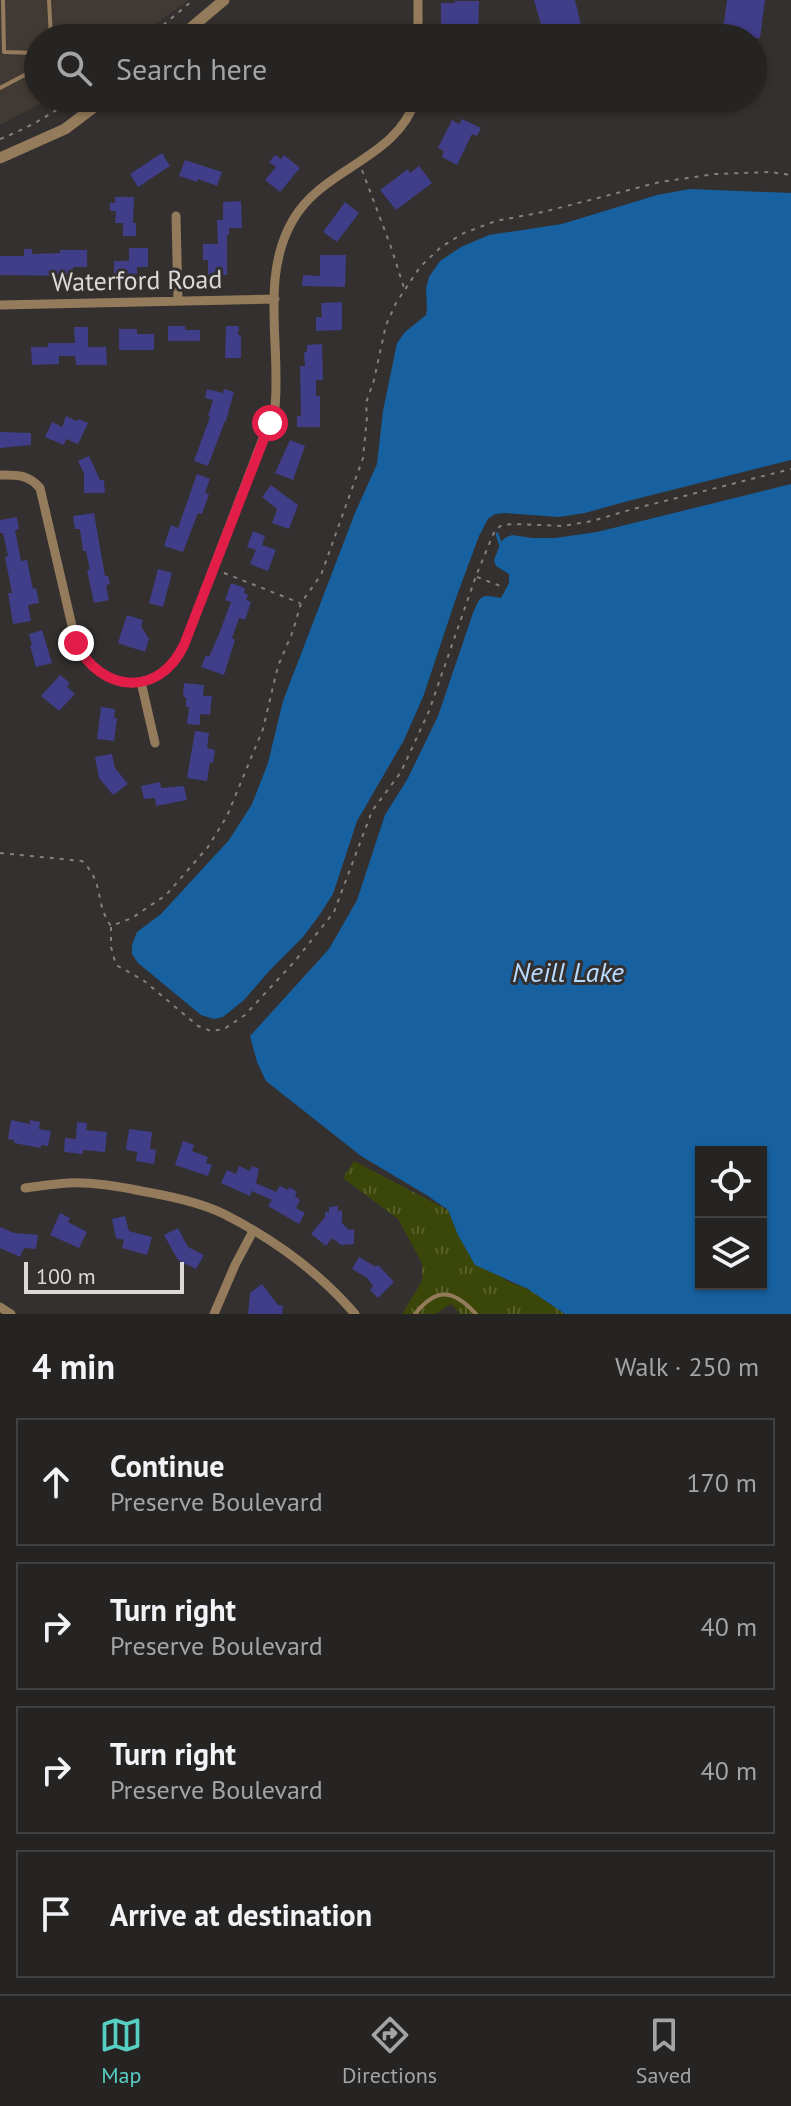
<!DOCTYPE html>
<meta charset="utf-8">
<style>
body{margin:0;font-family:"PT Sans",sans-serif;background:#323030;color:#f1f3f6}
.controls{position:absolute;right:24px;bottom:24px;display:grid;overflow:hidden;border-radius:0px;box-shadow:0 2px 6px #0004}
.controls button{width:72px;height:72px;display:grid;place-items:center;padding:0;border:0;border-bottom:2px solid #424141;background:#262423;color:#f1f3f6;font:40px sans-serif}
.scale{position:absolute;left:24px;bottom:20px;width:160px;box-sizing:border-box;padding-left:8px;border:4px solid #dcdad9;border-top:0;font-size:22px;line-height:28px;white-space:nowrap;color:#dcdad9;-webkit-text-stroke:6px #33302f;paint-order:stroke}
.stop{position:absolute;width:24px;height:24px;margin:-18px;border:6px solid #e11d48;border-radius:50%;background:#fff}
.stop.end{background:#e11d48;border-color:#fff;box-shadow:0 2px 8px #0008}
.list{margin:0;padding:0;list-style:none}
h2{display:flex;justify-content:space-between;align-items:center;height:104px;margin:0;padding:0 32px;font-size:34px}
h2 small{font-size:26px;font-weight:400;color:#a4a4a6}
.list li{display:grid;grid-template-columns:52px 1fr auto;gap:24px;align-items:center;box-sizing:border-box;height:128px;margin:0 16px 16px;padding:0 16px;border:2px solid #424141;border-radius:0px}
.list b{display:block;font-size:30px;white-space:nowrap}
.list p{margin:0;font-size:26px;white-space:nowrap;color:#a4a4a6}
.list em{font-size:26px;font-style:normal;color:#a4a4a6}
.icon{flex:none;width:44px;height:44px;fill:none;stroke:currentColor;stroke-width:2;stroke-linecap:round;stroke-linejoin:round}
.map{position:relative;flex:none;width:791px;height:1314px;overflow:hidden}
.search{position:absolute;background:#262423;box-shadow:0 2px 6px #0004;left:24px;right:24px;top:24px;height:88px;display:flex;align-items:center;gap:20px;box-sizing:border-box;padding:0 28px;border-radius:44px;color:#a4a4a6;font-size:30px}
.sheet{height:680px;background:#262423}
nav{display:flex;justify-content:space-around;align-items:center;box-sizing:border-box;height:112px;border-top:2px solid #424141;background:#262423;font-size:22px;color:#a4a4a6}
nav a{display:grid;justify-items:center;gap:4px}
nav .on{color:#56cec3}
.map>svg:first-child{display:block}
.built{fill:#413933}
.grass{fill:url(#grass-tufts)}
.water{fill:#1761a0;fill-rule:evenodd}
.lines{fill:none;stroke-linecap:round;stroke-linejoin:round}
.stream{stroke:#1761a0;stroke-width:3}
.building{fill:#403d89}
.path{stroke:#838180;stroke-width:2;stroke-dasharray:4 6;stroke-linecap:butt}
.service{stroke:#947b5b;stroke-width:4}
.minor{stroke:#947b5b;stroke-width:9}
.tertiary{stroke:#947b5b;stroke-width:11}
.route{stroke:#e11d48;stroke-width:10}
.labels{text-anchor:middle;dominant-baseline:central;stroke-width:6;stroke-linejoin:round;paint-order:stroke}
.street-label{font-size:26px;fill:#dcdad9;stroke:#33302f}
.water-label{font-size:28px;font-style:italic;fill:#b9dbff;stroke:#33302f}
</style>
<div class="map">
<svg width="791" height="1314" viewBox="0 0 791 1314">
<defs>
<pattern id="grass-tufts" width="24" height="20" patternUnits="userSpaceOnUse" patternTransform="scale(2)"><rect width="24" height="20" fill="#3b4609"/><path d="M3 7l-1-3M5 7V3M7 7l1-3M15 17l-1-3M17 17v-4M19 17l1-3" fill="none" stroke="#57602c"/></pattern>
</defs>
<rect width="100%" height="100%" fill="#33302f"/>
<!-- built -->
<path class="built" d="M 0,0 L 189,0 L 136,38 L 38,38 L 38,98 L 51,98 L 0,125 Z"/>
<!-- grass -->
<path class="grass" d="M 354,1161 L 448,1210 L 458,1235 L 507,1281 L 528,1289 L 565,1314 L 460,1314 L 451,1304 L 435,1314 L 402,1314 L 422,1281 L 422,1263 L 398,1219 L 343,1178 Z"/>
<!-- water -->
<path class="water" d="M 690,189 L 791,193 L 791,460 L 628,501 L 585,513 L 559,517 L 506,513 L 495,514 L 488,519 L 479,536 L 456,598 L 423,697 L 404,740 L 357,821 L 333,894 L 318,917 L 303,937 L 271,969 L 244,1000 L 223,1017 L 214,1019 L 201,1015 L 138,963 L 132,954 L 132,945 L 137,932 L 161,914 L 229,840 L 252,804 L 268,763 L 283,701 L 355,513 L 377,464 L 383,411 L 397,343 L 405,332 L 426,315 L 427,307 L 426,289 L 429,277 L 440,261 L 461,247 L 489,235 L 562,224 L 657,195 Z
M 791,484 L 791,1314 L 565,1314 L 528,1289 L 475,1265 L 458,1235 L 448,1210 L 428,1196 L 361,1156 L 266,1081 L 257,1062 L 250,1036 L 329,949 L 357,900 L 385,815 L 408,778 L 438,716 L 473,613 C 481,594 481,594 501,598 L 509,583 L 509,574 L 496,566 L 494,560 L 501,542 L 505,538 L 512,535 L 532,538 L 555,538 L 597,532 ZM 701,1152 L 761,1152 L 761,1284 L 701,1284 Z"/>
<g class="lines">
<!-- stream -->
<path class="stream" d="M 497,534 L 501,546"/>
</g>
<!-- building -->
<path class="building" d="M 534,0 L 575,0 L 584,38 L 545,38 Z
M 727,0 L 765,0 L 760,38 L 722,38 Z
M 455,1 L 479,1 L 478,38 L 441,38 L 441,3 L 455,3 Z
M 462,119 L 481,128 L 477,136 L 472,134 L 457,165 L 442,157 L 444,151 L 438,148 L 452,120 L 459,124 Z
M 162,153 L 170,166 L 138,187 L 130,174 Z
M 275,155 L 281,159 L 284,155 L 300,168 L 280,192 L 265,180 L 276,167 L 269,162 Z
M 185,160 L 222,172 L 217,186 L 198,179 L 197,182 L 179,176 Z
M 419,166 L 432,183 L 396,210 L 380,190 L 408,169 L 410,173 Z
M 115,197 L 134,197 L 133,223 L 136,223 L 136,236 L 123,236 L 123,223 L 115,223 L 116,211 L 110,211 L 110,203 L 115,203 Z
M 241,201 L 242,228 L 229,228 L 229,235 L 227,235 L 227,275 L 208,275 L 208,260 L 203,260 L 203,244 L 218,244 L 217,220 L 223,220 L 223,202 Z
M 345,202 L 359,213 L 337,242 L 323,232 Z
M 129,248 L 148,248 L 148,267 L 137,267 L 137,274 L 114,274 L 114,261 L 129,261 Z
M 24,249 L 32,249 L 32,254 L 60,253 L 60,250 L 87,250 L 87,267 L 73,267 L 73,276 L 0,275 L 0,256 L 24,256 Z
M 320,255 L 346,255 L 345,287 L 302,286 L 303,275 L 320,276 Z
M 342,302 L 342,330 L 316,331 L 316,317 L 322,317 L 321,303 Z
M 168,326 L 185,326 L 185,330 L 200,330 L 200,341 L 168,341 Z
M 226,326 L 239,326 L 238,335 L 241,335 L 241,358 L 225,358 Z
M 74,327 L 88,327 L 88,347 L 106,347 L 107,365 L 76,365 L 75,356 L 59,356 L 59,364 L 32,365 L 31,347 L 48,347 L 48,343 L 75,343 Z
M 119,329 L 137,329 L 137,334 L 154,334 L 154,350 L 119,350 Z
M 322,344 L 323,380 L 316,380 L 316,396 L 320,396 L 320,427 L 297,427 L 297,416 L 301,416 L 300,366 L 305,366 L 304,352 L 307,352 L 307,345 Z
M 207,389 L 223,393 L 224,389 L 234,392 L 226,421 L 225,421 L 208,466 L 194,461 L 210,417 L 208,416 L 213,400 L 205,398 Z
M 66,416 L 77,421 L 79,419 L 88,423 L 78,444 L 66,439 L 64,445 L 45,437 L 52,422 L 62,427 Z
M 0,432 L 31,433 L 31,445 L 0,448 Z
M 290,440 L 305,446 L 293,480 L 275,473 Z
M 89,456 L 100,480 L 104,480 L 105,493 L 84,493 L 84,473 L 78,461 Z
M 197,474 L 210,479 L 205,493 L 209,494 L 202,514 L 198,513 L 183,552 L 164,546 L 171,525 L 178,528 Z
M 271,485 L 298,505 L 289,529 L 272,523 L 277,509 L 262,497 Z
M 94,513 L 105,576 L 108,576 L 110,584 L 106,585 L 109,600 L 94,603 L 87,570 L 90,570 L 86,551 L 83,551 L 80,529 L 75,529 L 73,516 Z
M 17,517 L 19,529 L 15,530 L 21,561 L 27,560 L 33,589 L 36,588 L 39,603 L 28,605 L 31,621 L 13,624 L 8,593 L 12,593 L 5,557 L 8,556 L 3,533 L 0,533 L 0,520 Z
M 253,531 L 265,536 L 262,545 L 276,550 L 268,571 L 250,564 L 256,550 L 247,547 Z
M 158,569 L 172,573 L 163,607 L 149,603 Z
M 231,583 L 245,588 L 244,593 L 248,595 L 246,600 L 251,602 L 245,620 L 239,618 L 232,638 L 235,640 L 224,675 L 201,667 L 206,655 L 209,657 L 219,634 L 231,602 L 225,600 Z
M 127,615 L 143,620 L 141,626 L 149,639 L 145,652 L 118,643 Z
M 42,630 L 52,663 L 36,667 L 30,646 L 32,645 L 29,634 Z
M 60,675 L 70,683 L 67,687 L 75,694 L 59,711 L 41,696 Z
M 184,683 L 204,685 L 203,696 L 212,696 L 210,715 L 200,714 L 200,725 L 187,724 L 189,707 L 186,707 L 186,697 L 183,697 Z
M 101,707 L 115,709 L 114,718 L 117,718 L 114,741 L 97,739 Z
M 195,731 L 209,733 L 207,748 L 215,750 L 213,763 L 210,762 L 207,781 L 187,778 Z
M 112,754 L 115,768 L 128,784 L 113,795 L 99,778 L 95,757 Z
M 160,782 L 161,788 L 184,786 L 187,800 L 156,806 L 155,798 L 144,799 L 141,786 Z
M 11,1120 L 30,1124 L 30,1120 L 40,1122 L 39,1129 L 51,1131 L 48,1146 L 41,1145 L 41,1148 L 14,1143 L 14,1140 L 8,1139 Z
M 77,1122 L 87,1123 L 86,1130 L 107,1132 L 105,1152 L 83,1150 L 83,1154 L 64,1152 L 65,1138 L 76,1139 Z
M 129,1129 L 152,1132 L 150,1149 L 156,1150 L 154,1164 L 136,1161 L 137,1152 L 126,1150 Z
M 183,1141 L 194,1145 L 192,1151 L 208,1157 L 206,1163 L 212,1165 L 208,1176 L 175,1165 Z
M 239,1166 L 250,1171 L 252,1166 L 259,1169 L 256,1183 L 276,1192 L 280,1186 L 288,1190 L 289,1187 L 297,1192 L 295,1196 L 300,1200 L 296,1208 L 305,1213 L 299,1224 L 268,1206 L 272,1200 L 252,1191 L 250,1196 L 221,1183 L 227,1170 L 236,1174 Z
M 338,1206 L 338,1211 L 342,1210 L 342,1223 L 349,1230 L 354,1229 L 354,1244 L 341,1245 L 332,1238 L 326,1246 L 311,1234 L 325,1217 L 325,1212 L 329,1212 L 329,1207 Z
M 60,1213 L 70,1218 L 68,1222 L 87,1232 L 79,1248 L 50,1235 Z
M 125,1216 L 129,1231 L 152,1237 L 147,1255 L 122,1248 L 124,1240 L 116,1238 L 112,1219 Z
M 0,1227 L 14,1233 L 38,1235 L 36,1249 L 24,1248 L 20,1257 L 0,1248 Z
M 178,1228 L 188,1247 L 204,1255 L 196,1269 L 178,1260 L 164,1235 Z
M 359,1257 L 376,1267 L 378,1265 L 394,1282 L 378,1298 L 370,1290 L 373,1286 L 367,1278 L 352,1269 Z
M 262,1284 L 278,1305 L 283,1306 L 282,1314 L 248,1314 L 250,1293 Z"/>
<g class="lines">
<!-- path -->
<path class="path" d="M 148,38 L 193,0
M 0,139 C 26,129 51,115 73,98
M 362,170 L 391,247 L 404,288
M 224,573 L 300,603
M 477,577 L 503,587
M 0,853 L 82,861 C 105,883 94,902 111,926 L 132,918 L 166,895 L 208,847 L 227,816 L 263,729 L 278,666 L 293,631 L 301,603 L 321,575 L 363,458 L 367,417 L 366,403 L 374,380 L 386,325 L 396,303 L 420,267 L 441,247 L 464,233 L 496,221 L 543,212 L 660,182 L 715,174 L 770,172 L 791,175
M 111,927 L 111,947 L 116,965 L 143,980 L 198,1026 L 211,1031 L 224,1029 L 245,1015 L 295,961 L 334,912 L 372,811 L 401,772 L 429,711 L 476,576 L 495,530 L 502,525 L 514,524 L 563,526 L 592,521 L 633,509 L 791,469"/>
<!-- service -->
<path class="service" d="M 3,0 L 4,52 L 38,53
M 49,0 L 51,38
M 92,38 L 110,31 L 125,38
M 0,88 L 38,68
M 415,1314 C 437,1286 454,1290 476,1314"/>
<!-- minor -->
<path class="minor" d="M 418,0 L 418,38
M 176,216 L 178,301
M 0,305 L 275,299
M 0,475 C 17,475 28,474 40,488 L 76,643 C 100,693 160,698 184,645 L 275,407 C 281,345 260,276 293,220 C 323,167 398,159 416,98
M 141,682 L 155,743
M 25,1188 C 39,1186 54,1184 68,1183 C 93,1182 117,1186 141,1191 C 169,1196 199,1202 224,1214 C 273,1239 319,1272 355,1314
M 0,1307 L 11,1314
M 214,1314 L 235,1265 L 253,1231"/>
<!-- tertiary -->
<path class="tertiary" d="M 179,38 L 224,0
M 0,158 L 65,129 L 106,98"/>
</g>
<g class="lines">
<!-- route -->
<path class="route" d="M 76,643 C 101,693 159,698 184,645 L 270,423"/>
</g>
<g class="labels">
<!-- street labels -->
<g class="street-label">
<text transform="translate(137 280) rotate(-1)">Waterford Road</text>
</g>
<!-- water labels -->
<g class="water-label">
<text x="568" y="971">Neill Lake</text>
</g>
</g>
</svg>
<div class="controls">
<button><svg class="icon" aria-label="locate" viewBox="0 0 24 24"><circle cx="12" cy="12" r="6"/><path d="M12 2v4M12 18v4M2 12h4M18 12h4"/></svg></button>
<button><svg class="icon" aria-label="layers" viewBox="0 0 24 24"><path d="M12 4l9 5-9 5-9-5zM3 14l9 5 9-5"/></svg></button>
</div>
<div class="scale">100 m</div>
<div class="stop" style="left:270px;top:423px"></div>
<div class="stop end" style="left:76px;top:643px"></div>
<div class="search"><svg class="icon" aria-label="search" viewBox="0 0 24 24"><circle cx="10" cy="10" r="6"/><path d="M15 15l6 6"/></svg>Search here</div>
</div>
<section class="sheet">
<h2>4 min<small>Walk · 250 m</small></h2>
<ul class="list">
<li><svg class="icon" aria-label="ahead" viewBox="0 0 24 24"><path d="M12 20V5M6 11l6-6 6 6"/></svg><div><b>Continue</b><p>Preserve Boulevard</p></div><em>170 m</em></li>
<li><svg class="icon" aria-label="right" viewBox="0 0 24 24"><path d="M7 20v-9h11M14 6l5 5-5 5"/></svg><div><b>Turn right</b><p>Preserve Boulevard</p></div><em>40 m</em></li>
<li><svg class="icon" aria-label="right" viewBox="0 0 24 24"><path d="M7 20v-9h11M14 6l5 5-5 5"/></svg><div><b>Turn right</b><p>Preserve Boulevard</p></div><em>40 m</em></li>
<li><svg class="icon" aria-label="arrive" viewBox="0 0 24 24"><path d="M6 21V4h12l-3 4 3 4H6"/></svg><div><b>Arrive at destination</b></div></li>
</ul>
</section>
<nav>
<a class="on"><svg class="icon" aria-label="map" viewBox="0 0 24 24"><path d="M3 6l6-2 6 2 6-2v14l-6 2-6-2-6 2zM9 4v14M15 6v14"/></svg>Map</a>
<a><svg class="icon" aria-label="directions" viewBox="0 0 24 24"><path d="M12 3l9 9-9 9-9-9zM9 14v-3h6M13 9l2 2-2 2"/></svg>Directions</a>
<a><svg class="icon" aria-label="saved" viewBox="0 0 24 24"><path d="M7 4h10v16l-5-4-5 4z"/></svg>Saved</a>
</nav>
